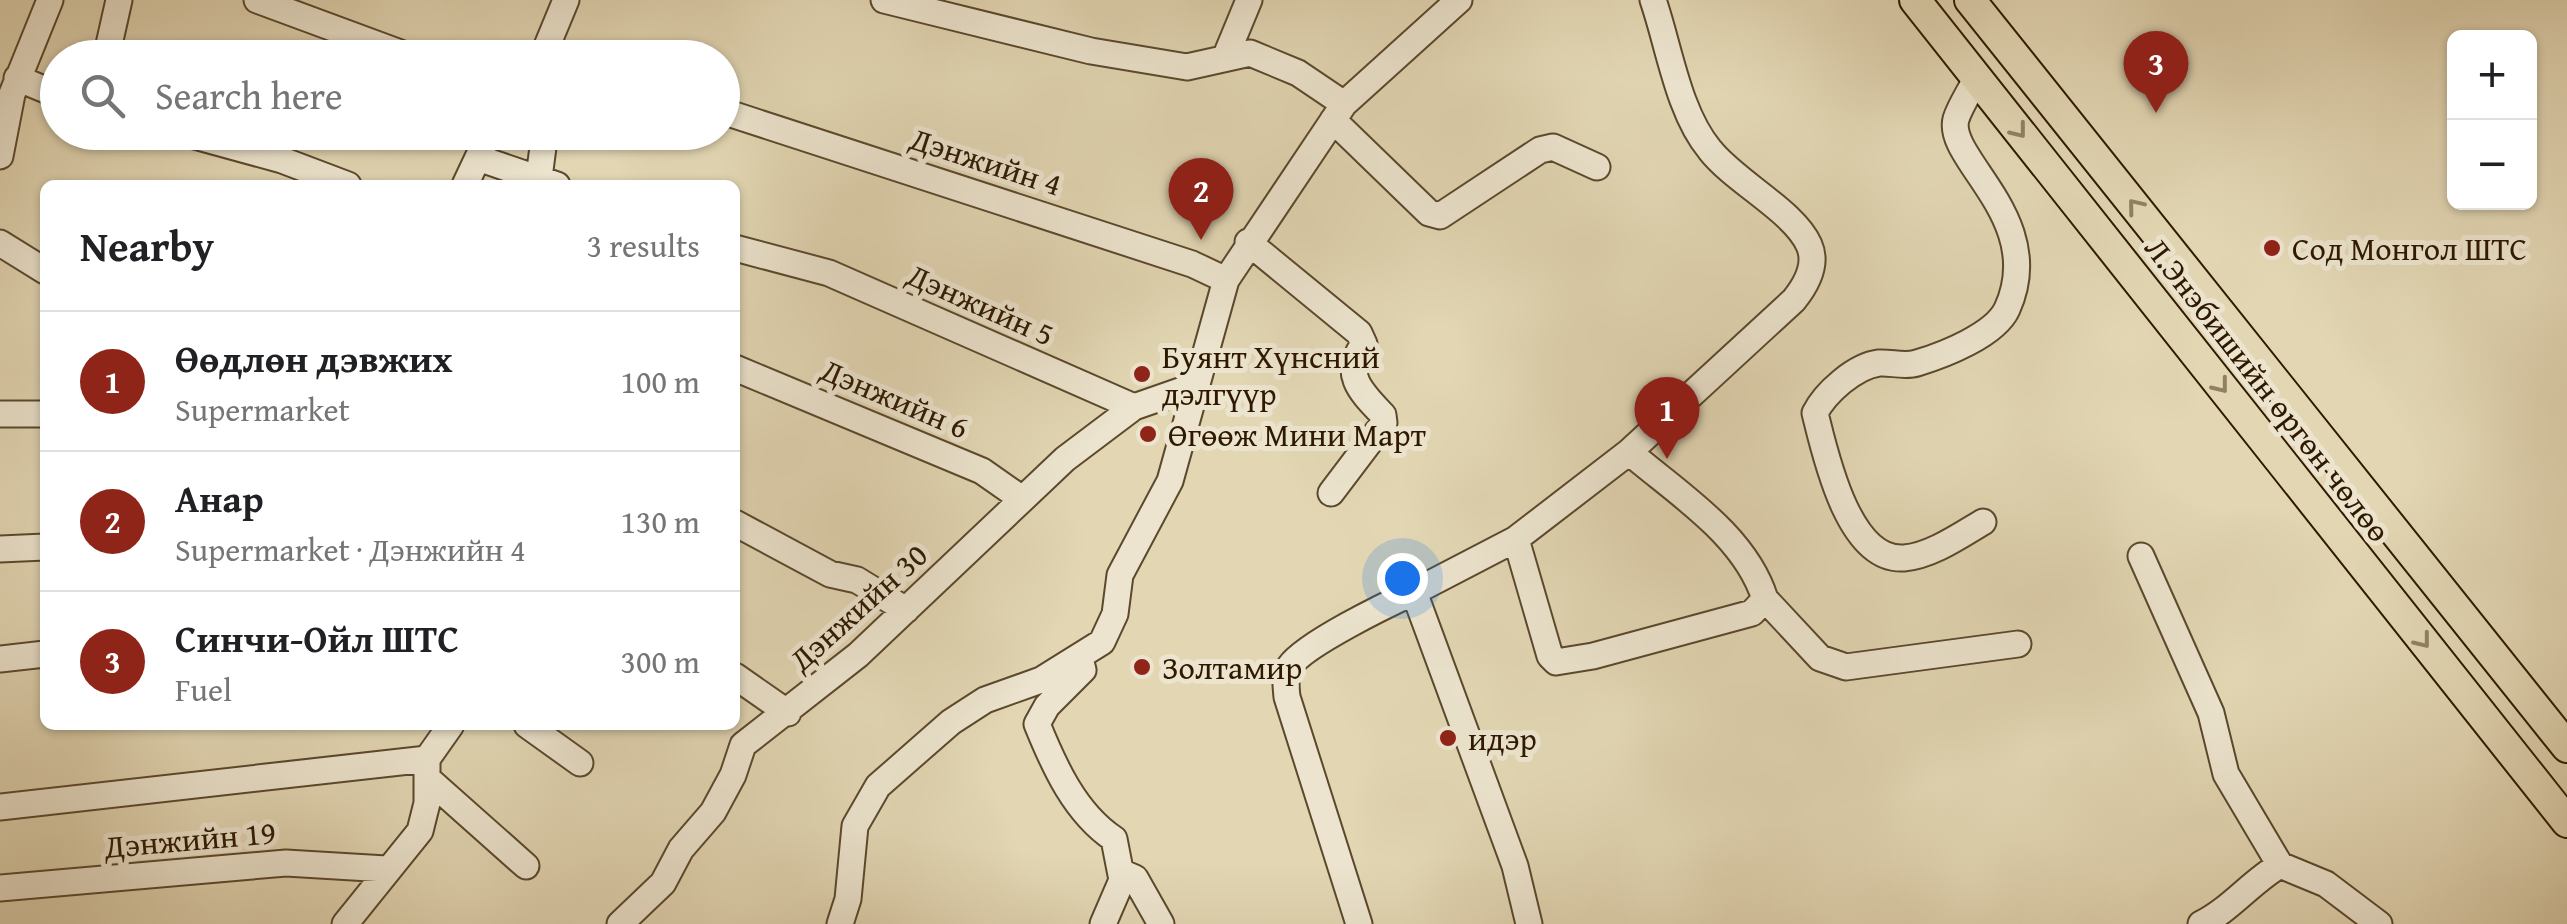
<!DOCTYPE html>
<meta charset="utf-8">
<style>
body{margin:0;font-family:"Gentium Book Plus",serif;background:#f6f6f6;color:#202124}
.controls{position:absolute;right:30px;top:30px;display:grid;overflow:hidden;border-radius:15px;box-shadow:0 2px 8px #0004}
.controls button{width:90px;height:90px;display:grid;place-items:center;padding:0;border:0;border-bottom:2px solid #e0e0e0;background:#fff;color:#202124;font:50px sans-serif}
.you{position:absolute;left:1402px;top:578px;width:35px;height:35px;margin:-25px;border:8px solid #fff;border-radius:50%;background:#1a73e8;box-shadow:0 0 0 15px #1a73e833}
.badge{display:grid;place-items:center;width:65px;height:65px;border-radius:50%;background:#8f2418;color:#fff;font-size:32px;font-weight:700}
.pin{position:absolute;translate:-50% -82px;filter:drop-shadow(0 2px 5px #0008)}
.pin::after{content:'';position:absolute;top:52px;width:35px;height:30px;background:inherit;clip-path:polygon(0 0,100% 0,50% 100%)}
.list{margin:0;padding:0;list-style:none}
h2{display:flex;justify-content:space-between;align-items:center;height:130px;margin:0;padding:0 40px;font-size:42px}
h2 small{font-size:32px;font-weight:400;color:#757577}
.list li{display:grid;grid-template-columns:65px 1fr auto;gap:30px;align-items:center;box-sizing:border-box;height:140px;padding:0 40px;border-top:2px solid #e0e0e0}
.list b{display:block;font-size:38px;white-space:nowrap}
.list p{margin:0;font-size:32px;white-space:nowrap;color:#757577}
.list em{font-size:32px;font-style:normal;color:#757577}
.icon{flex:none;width:55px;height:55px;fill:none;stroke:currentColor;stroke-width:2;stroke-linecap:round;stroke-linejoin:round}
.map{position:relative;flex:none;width:2567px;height:924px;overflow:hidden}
.search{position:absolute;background:#fff;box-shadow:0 2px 8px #0004;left:40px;top:40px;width:700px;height:110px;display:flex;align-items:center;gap:25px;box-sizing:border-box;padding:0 35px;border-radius:55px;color:#757577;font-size:38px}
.panel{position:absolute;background:#fff;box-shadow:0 2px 8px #0004;left:40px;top:180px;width:700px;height:550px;border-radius:15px}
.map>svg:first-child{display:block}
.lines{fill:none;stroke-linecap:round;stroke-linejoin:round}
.minor-casing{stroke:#5b482d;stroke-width:29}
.major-casing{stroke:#2e1900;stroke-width:34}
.minor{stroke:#ece4ce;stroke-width:25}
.major{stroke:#e2d6b3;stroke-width:30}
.oneway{stroke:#918162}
.poi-dot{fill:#8f2418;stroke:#ece4ce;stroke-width:4}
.labels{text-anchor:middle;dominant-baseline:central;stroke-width:10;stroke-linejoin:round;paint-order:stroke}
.street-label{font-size:32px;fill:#2e1900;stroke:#ece4ce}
.poi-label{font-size:32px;fill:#2e1900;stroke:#ece4ce;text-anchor:start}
</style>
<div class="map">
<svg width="2567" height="924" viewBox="0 0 2567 924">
<rect width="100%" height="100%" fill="#e2d6b3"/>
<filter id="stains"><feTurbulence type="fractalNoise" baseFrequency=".002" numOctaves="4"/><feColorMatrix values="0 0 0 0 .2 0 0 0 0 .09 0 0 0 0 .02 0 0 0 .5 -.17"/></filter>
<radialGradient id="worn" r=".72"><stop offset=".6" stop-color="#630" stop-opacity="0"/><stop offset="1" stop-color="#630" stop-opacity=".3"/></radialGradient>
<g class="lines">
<!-- minor casing -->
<g class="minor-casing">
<path id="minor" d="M 257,0 L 414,58
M 884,0 L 1091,51 L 1187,67 L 1250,53 L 1298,73 L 1344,104 L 1459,0
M 106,58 L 119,0
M 542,58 L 566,0
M 1225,58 L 1249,0
M 1977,77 C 1971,90 1960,106 1956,119 C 1945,159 2048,219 2007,309 C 1995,335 1944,355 1917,363 C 1904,367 1891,362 1879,363 C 1855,366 1825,393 1815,413 C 1825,453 1848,562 1904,558 C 1931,556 1961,535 1983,522
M 17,78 L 58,95
M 722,111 L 1192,264 L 1226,280
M 1333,120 L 1429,213 L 1440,216 L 1540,150 L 1553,147 L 1597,167
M 180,132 L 282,160 L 348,185
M 0,156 L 12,94 L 50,0
M 481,159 L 557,185
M 465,185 L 490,132
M 538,185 L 545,132
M 1248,242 L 1359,333 L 1364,344 C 1341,374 1362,393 1383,415 L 1384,423 L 1331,493
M 0,243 L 45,271
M 735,248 L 829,273 L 1134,407 L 1197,385
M 735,368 L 982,471 L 1022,499
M 0,414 L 45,414
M 735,523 L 830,574 L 857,580 L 906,610
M 1516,539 L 1550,656 L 1556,662 L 1593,656 L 1752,613 L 1765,599 C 1745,535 1678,494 1629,452
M 0,549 L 45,547
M 2141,556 L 2211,713 L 2226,774 L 2280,865
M 1765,599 L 1820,658 L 1846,667 L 2018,644
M 1080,658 L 1083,670 L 1047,706 L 1037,724 C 1054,766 1075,813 1114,839 L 1122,880 L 1103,924
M 0,659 L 45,654
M 735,676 L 788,713
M 527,725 L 580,763
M 427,778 L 526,866
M 0,807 L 427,759
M 1121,872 L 1135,878 L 1161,924
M 0,888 L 286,863 L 386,869
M 345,924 L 420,831 L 427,803 L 427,759 L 451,725
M 620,924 L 663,883 L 681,849 L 713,812 L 733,775 L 743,745 L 858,655 L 1065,459 L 1134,407
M 840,924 L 848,899 L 855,826 L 878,786 L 951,722 L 985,700 L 1041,680 L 1102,642 L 1115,614 L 1120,575 L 1170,481 L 1226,280 L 1344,104
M 1359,924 L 1287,697 C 1286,686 1284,675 1290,666 C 1305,644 1388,604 1414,592
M 1529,924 L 1515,866 L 1414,592 L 1516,539 L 1629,452 L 1794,300 C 1806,285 1818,265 1809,245 C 1794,211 1735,182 1710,150 C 1678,112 1669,46 1653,0
M 2201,924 C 2231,909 2251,882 2280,865 L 2326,884 L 2379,924"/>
</g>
<!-- major casing -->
<g class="major-casing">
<path id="major" d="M 1915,0 L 2567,822
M 1970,0 L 2567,747"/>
</g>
<!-- minor -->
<use href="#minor" class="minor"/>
<!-- major -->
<use href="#major" class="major"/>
</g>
<!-- one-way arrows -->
<defs><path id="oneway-chevron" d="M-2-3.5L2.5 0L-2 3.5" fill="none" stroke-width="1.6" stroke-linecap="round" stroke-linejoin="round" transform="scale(2.5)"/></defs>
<g class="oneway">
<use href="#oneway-chevron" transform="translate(2019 131) rotate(52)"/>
<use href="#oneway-chevron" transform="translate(2135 206) rotate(-129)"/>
<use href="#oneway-chevron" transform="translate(2221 386) rotate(52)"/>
<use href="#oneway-chevron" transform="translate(2423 641) rotate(52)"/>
</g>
<!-- markers -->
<g class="poi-dot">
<circle cx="2272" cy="248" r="10"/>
<circle cx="1142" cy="374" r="10"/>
<circle cx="1148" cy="434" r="10"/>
<circle cx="1142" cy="667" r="10"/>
<circle cx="1448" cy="738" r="10"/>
</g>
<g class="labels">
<!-- street labels -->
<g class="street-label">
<text transform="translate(986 161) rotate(18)">Дэнжийн 4</text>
<text transform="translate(981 304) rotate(24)">Дэнжийн 5</text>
<text transform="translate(2268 389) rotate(52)">Л.Энэбишийн өргөн чөлөө</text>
<text transform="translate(895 398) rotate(23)">Дэнжийн 6</text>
<text transform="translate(858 607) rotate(-42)">Дэнжийн 30</text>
<text transform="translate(190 839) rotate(-5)">Дэнжийн 19</text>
</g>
<!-- poi labels -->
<g class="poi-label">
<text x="2292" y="248">Сод Монгол ШТС</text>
<text x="1162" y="356">Буянт Хүнсний<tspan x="1162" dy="37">дэлгүүр</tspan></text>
<text x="1168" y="434">Өгөөж Мини Март</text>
<text x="1162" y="667">Золтамир</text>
<text x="1468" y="738">идэр</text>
</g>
</g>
<rect width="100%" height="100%" filter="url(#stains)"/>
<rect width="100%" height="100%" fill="url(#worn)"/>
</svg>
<div class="controls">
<button>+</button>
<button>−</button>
</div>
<div class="you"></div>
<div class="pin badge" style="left:1667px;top:459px">1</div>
<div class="pin badge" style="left:1201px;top:240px">2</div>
<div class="pin badge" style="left:2156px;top:113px">3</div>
<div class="search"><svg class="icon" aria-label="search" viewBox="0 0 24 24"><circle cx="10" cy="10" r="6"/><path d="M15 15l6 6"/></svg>Search here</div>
<section class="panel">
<h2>Nearby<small>3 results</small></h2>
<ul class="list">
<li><span class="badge">1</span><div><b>Өөдлөн дэвжих</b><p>Supermarket</p></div><em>100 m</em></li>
<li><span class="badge">2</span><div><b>Анар</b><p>Supermarket · Дэнжийн 4</p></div><em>130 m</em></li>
<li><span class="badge">3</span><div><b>Синчи-Ойл ШТС</b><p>Fuel</p></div><em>300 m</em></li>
</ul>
</section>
</div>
